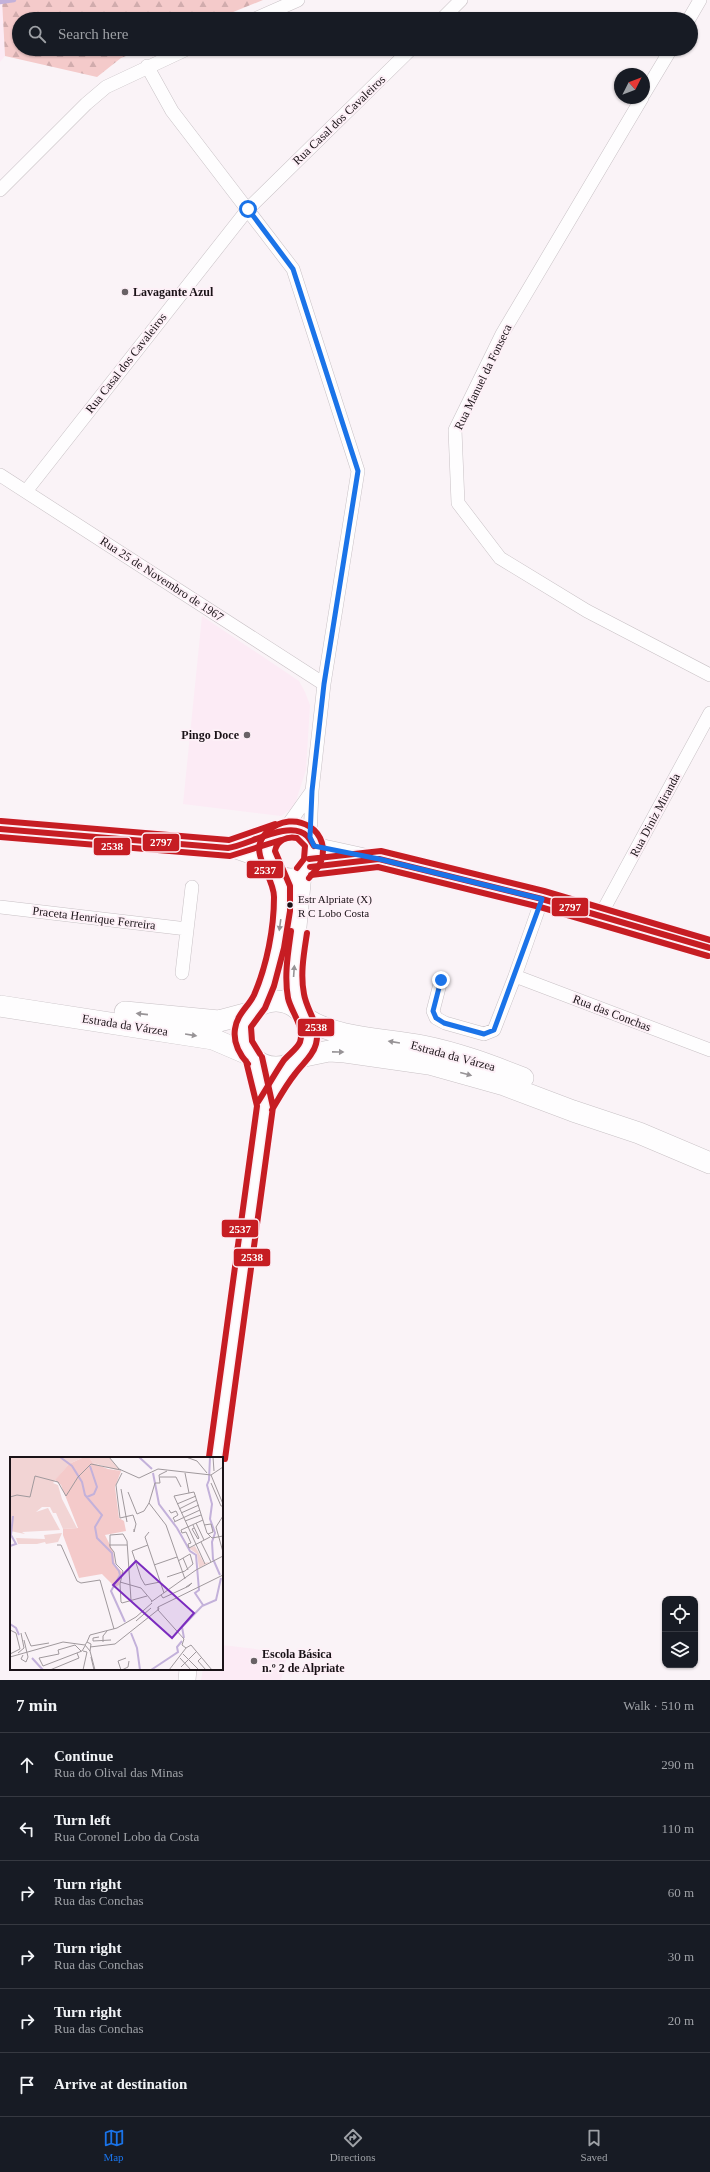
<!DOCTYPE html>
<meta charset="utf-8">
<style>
body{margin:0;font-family:Georgia,serif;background:#242831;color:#f1f3f6}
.controls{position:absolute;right:12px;bottom:12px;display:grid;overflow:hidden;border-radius:8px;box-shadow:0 1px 3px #0004}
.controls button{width:36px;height:36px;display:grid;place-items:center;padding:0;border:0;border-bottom:1px solid #363941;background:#171b24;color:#f1f3f6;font:20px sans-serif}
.compass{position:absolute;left:614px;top:68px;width:36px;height:36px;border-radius:50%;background:#171b24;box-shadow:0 1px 3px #0004;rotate:48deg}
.stop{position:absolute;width:12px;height:12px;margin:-9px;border:3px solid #1a73e8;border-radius:50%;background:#fff}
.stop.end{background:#1a73e8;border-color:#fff;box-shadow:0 1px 4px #0008}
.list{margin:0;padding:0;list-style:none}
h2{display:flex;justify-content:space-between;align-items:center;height:52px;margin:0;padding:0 16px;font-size:17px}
h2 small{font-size:13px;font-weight:400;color:#9ea1a6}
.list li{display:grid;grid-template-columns:26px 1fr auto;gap:12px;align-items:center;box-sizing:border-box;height:64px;padding:0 16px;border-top:1px solid #363941}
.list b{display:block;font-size:15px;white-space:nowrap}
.list p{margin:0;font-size:13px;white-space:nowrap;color:#9ea1a6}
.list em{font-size:13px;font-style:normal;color:#9ea1a6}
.icon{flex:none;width:22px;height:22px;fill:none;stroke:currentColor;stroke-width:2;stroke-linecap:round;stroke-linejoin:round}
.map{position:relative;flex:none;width:710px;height:1680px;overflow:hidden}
.search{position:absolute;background:#171b24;box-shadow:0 1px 3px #0004;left:12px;right:12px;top:12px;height:44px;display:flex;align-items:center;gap:10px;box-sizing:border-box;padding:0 14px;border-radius:22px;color:#9ea1a6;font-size:15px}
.sheet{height:436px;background:#171b24}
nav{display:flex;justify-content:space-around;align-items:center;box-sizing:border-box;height:56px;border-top:1px solid #363941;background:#171b24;font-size:11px;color:#9ea1a6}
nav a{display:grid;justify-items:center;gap:2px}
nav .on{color:#1a73e8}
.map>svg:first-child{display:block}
.built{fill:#fcebf5}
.forest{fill:url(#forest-firs)}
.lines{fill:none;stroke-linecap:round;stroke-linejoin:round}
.stream{stroke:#c3b1da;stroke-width:4.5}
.minor-casing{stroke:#c8c1c5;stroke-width:14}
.tertiary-casing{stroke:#c8c1c5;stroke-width:18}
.primary-casing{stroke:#c8c1c5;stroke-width:22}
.minor{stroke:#fefdfe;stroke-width:13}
.tertiary{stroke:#fefdfe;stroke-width:17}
.primary{stroke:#fefdfe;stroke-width:21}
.bus-1-casing{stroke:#fdf0f7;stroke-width:9}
.bus-2-casing{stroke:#fdf0f7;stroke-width:9}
.bus-3-casing{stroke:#fdf0f7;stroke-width:9}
.bus-1{stroke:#c61d23;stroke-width:6}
.bus-2{stroke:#c61d23;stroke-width:6}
.bus-3{stroke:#c61d23;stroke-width:6}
.oneway{fill:#979396}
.route{stroke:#1a73e8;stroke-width:5}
.poi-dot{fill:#686165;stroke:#fdf0f7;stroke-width:1.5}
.bus-dot{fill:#1a1217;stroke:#fdf0f7;stroke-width:1.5}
.labels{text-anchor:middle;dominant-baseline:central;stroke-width:4;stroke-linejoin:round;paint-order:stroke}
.bus-label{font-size:11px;fill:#1a1217;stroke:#fdf0f7;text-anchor:start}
.street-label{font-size:12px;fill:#1a1217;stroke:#fdf0f7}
.poi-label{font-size:12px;font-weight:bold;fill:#1a1217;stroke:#fdf0f7;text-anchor:start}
.inset-river{fill:none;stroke:#c3b1da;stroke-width:2}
.inset-road{fill:none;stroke:#a0999d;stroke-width:1}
.view{fill:#7b2cbf;fill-opacity:0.15;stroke:#7b2cbf;stroke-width:2}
.inset-edge{fill:none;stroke:#1a1217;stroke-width:2}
.line-badge{stroke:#fdf0f7;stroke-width:1.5}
.badge-label{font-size:11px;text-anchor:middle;font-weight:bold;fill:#fff}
</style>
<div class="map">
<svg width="710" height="1680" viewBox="0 0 710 1680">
<defs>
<pattern id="forest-firs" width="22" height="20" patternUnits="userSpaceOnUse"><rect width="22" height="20" fill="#f4caca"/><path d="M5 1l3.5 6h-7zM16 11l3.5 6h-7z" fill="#d1acad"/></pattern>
</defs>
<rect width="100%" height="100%" fill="#faf3f7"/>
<!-- built -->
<path class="built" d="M 0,0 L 2,0 L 5,56 L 0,62 Z
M 202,616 L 299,681 L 305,692 L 310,705 L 306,770 L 294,807 L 281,816 L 183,804 Z
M 222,1645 L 288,1653 L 281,1680 L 201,1680 L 203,1669 L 222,1669 Z"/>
<!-- forest -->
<path class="forest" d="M 2,0 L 263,0 L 216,19 L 19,19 L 19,49 L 143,49 L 121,58 L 97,77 L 5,56 Z"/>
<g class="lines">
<!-- stream -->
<path class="stream" d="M 0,2 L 14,0"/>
<!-- minor casing -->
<g class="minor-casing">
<path id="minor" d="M 255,19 L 298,0
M 442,19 L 461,0
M 689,19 L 700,0
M 147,66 L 172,111 L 293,269 L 358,471 L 324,684 L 312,791 L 310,837
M 644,94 L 671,49
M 642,98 L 502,334 L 455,430 L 458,503 L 500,558 L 587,611 L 710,675
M 0,190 L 86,104 L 106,87 L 187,49
M 0,475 L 324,684
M 27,490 L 248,209 L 411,49
M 285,829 L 312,791
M 542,899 L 515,976 L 710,1050
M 0,907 L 187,929
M 600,916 L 710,713
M 182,973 L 192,887
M 441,980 L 433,1011 L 436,1018 L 445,1023 L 484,1034 L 494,1030 L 515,976"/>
</g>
<!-- tertiary casing -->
<g class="tertiary-casing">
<path id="tertiary" d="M267 853a24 24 0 1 1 48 0a24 24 0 1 1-48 0Z
M 0,829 L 230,848 L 268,861
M 314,846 C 448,874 579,910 710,948
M 230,848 L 278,832
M 310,867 L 363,861
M 258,1005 C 272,963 291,917 277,872
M 299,1009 L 294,984 L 294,970 L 303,873
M 265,1106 L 291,1064
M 217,1458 L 265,1106 L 254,1059
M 187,1680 L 188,1669"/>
</g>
<!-- primary casing -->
<g class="primary-casing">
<path id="primary" d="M243 1034a33 33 0 1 1 66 0a33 33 0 1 1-66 0Z
M 0,1006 L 213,1039 L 248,1054
M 125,1012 L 219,1021 L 249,1013
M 305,1018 C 339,1040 384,1038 423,1046 C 458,1053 490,1065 523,1078
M 300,1057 L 329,1051 L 345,1052 L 429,1064 L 504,1085 L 573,1111 L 639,1133 L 710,1163"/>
</g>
<!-- minor -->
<use href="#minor" class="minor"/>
<!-- tertiary -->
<use href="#tertiary" class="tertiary"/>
<!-- primary -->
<use href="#primary" class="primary"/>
<!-- bus-1 casing -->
<g class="bus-1-casing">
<path id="bus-1" d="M 0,829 L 228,848 C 249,845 290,819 307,836 C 309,838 312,843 314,846
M 310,867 L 379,859 L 542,899 L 710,948"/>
</g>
<!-- bus-2 casing -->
<g class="bus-2-casing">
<path id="bus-2" d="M 0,837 L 230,856 L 281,840
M 311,875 L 378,867 L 540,907 L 708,956
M 260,1054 L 252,1041 L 251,1027 L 265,1008 L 274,986 L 284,948 L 290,911 L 290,886 L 275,851 C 277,840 287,836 297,838 L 305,846 L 304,859 L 297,868
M 272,1110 C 279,1098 286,1085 295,1074 C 302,1064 313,1056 316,1044 C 321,1025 307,1012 304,994 C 300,974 304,953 307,933
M 225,1459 L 273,1107 L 262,1057"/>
</g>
<!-- bus-3 casing -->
<g class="bus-3-casing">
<path id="bus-3" d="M 1,821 L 229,840 L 275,824
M 309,859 L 381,851 L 544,891 L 710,940
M 248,1064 C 239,1054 233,1042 235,1029 C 237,1014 248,1007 254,995 C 267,965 274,928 274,897 C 274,875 246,852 267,832 C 294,806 336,832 319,866 C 316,870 312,874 309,878
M 258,1102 C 267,1088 275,1073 284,1060 C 289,1054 297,1049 300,1042 C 305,1027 291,1012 288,998 C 284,976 288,953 291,931
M 209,1457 L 257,1106 L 246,1061"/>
</g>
<!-- bus-1 -->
<use href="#bus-1" class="bus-1"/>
<!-- bus-2 -->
<use href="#bus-2" class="bus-2"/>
<!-- bus-3 -->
<use href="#bus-3" class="bus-3"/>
</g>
<!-- one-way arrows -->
<defs><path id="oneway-solid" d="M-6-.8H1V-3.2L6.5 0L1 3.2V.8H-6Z"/></defs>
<g class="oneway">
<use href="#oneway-solid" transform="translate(280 925) rotate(98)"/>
<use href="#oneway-solid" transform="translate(294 971) rotate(-86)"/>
<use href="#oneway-solid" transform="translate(142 1014) rotate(-174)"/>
<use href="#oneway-solid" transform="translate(191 1035) rotate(9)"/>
<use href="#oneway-solid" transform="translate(394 1042) rotate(-171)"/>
<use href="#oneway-solid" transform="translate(338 1052) rotate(1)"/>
<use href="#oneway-solid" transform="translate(466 1074) rotate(15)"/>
</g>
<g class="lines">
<!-- route -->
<path class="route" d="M 248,209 L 293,269 L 358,471 L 324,684 L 312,791 L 310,837 L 314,846 L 379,859 L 542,899 L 494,1030 L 484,1034 L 444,1023 L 436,1018 L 433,1011 L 441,980"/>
</g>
<!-- markers -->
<g class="poi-dot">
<circle cx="125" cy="292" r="4"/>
<circle cx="247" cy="735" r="4"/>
<circle cx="254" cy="1661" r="4"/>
</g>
<circle class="bus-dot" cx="290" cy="905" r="3.5"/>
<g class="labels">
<!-- bus labels -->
<g class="bus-label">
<text x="298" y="899">Estr Alpriate (X)<tspan x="298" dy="14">R C Lobo Costa</tspan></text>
</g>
<!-- street labels -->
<g class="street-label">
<text transform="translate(339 120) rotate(-44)">Rua Casal dos Cavaleiros</text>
<text transform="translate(126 363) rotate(-52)">Rua Casal dos Cavaleiros</text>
<text transform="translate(483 377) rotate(-64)">Rua Manuel da Fonseca</text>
<text transform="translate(162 579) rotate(33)">Rua 25 de Novembro de 1967</text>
<text transform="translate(655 815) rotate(-62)">Rua Diniz Miranda</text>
<text transform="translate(94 918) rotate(7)">Praceta Henrique Ferreira</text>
<text transform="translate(612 1013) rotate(21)">Rua das Conchas</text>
<text transform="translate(125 1025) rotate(9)">Estrada da Várzea</text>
<text transform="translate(453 1056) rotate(15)">Estrada da Várzea</text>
</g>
<!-- poi labels -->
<g class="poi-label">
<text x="133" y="292">Lavagante Azul</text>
<text x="239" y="735" text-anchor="end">Pingo Doce</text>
<text x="262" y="1654">Escola Básica<tspan x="262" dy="14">n.º 2 de Alpriate</tspan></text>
</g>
</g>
<!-- overview -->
<g transform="translate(10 1457)">
<rect width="213" height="213" fill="#faf3f7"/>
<path d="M 0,0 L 74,0 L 59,7 L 43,26 L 48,28 L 52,42 L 67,71 L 53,72 L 46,56 L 43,56 L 40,50 L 32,50 L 26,55 L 38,51 L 50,73 L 12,75 L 15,77 L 0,74 ZM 79,0 L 99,0 L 110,14 L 83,6 ZM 52,76 L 48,85 L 36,87 L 35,85 L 27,87 L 8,87 L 6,81 L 35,82 L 34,78 Z" fill="#f2d4d4"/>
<path d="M 74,0 L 79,0 L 83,6 L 98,12 L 111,14 L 105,30 L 109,61 L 114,64 L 116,74 L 95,78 L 103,94 L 105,108 L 112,115 L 109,128 L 105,130 L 92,117 L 69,121 L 53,78 L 53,72 L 68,71 L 51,28 L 45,23 L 59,7 Z" fill="#f4caca"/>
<path d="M 185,89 L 194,106 L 200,105 L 189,111 L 187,97 L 179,91 Z" fill="#f2d4d4"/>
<path class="inset-river" d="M 50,0 L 62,9 L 72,25 L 75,38 L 92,58 L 85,70 L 87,81 L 102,96 L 103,106 L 109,114 L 110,118 L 101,134 L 115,165M 129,0 L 142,12M 200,0 L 199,23 L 197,28 L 202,47 L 200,62 L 205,76 L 202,85 L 203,102 L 210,118M 143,16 L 149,47 L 167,71 L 180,94 L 186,98 L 189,133 L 185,136 L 193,148M 77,40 L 84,37 L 87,30 L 80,9M 0,89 L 6,87 L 1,78 L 3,59M 0,167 L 6,171 L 9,178M 121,176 L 127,191 L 130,213M 174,181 L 172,170 L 192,149 L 206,143 L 211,121M 22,201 L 33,213M 141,213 L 168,195 L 167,190 L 172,184"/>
<path class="inset-road" d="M 99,0 L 109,12 L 129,21 L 148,12 L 201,18M 176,0 L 187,4 L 197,16M 203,0 L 204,14M 112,16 L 106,28 L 110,61 L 123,58 L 126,67 L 124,75 L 124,72M 175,16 L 179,36M 201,18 L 213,47M 201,18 L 213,10M 150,20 L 166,20 L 171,30M 201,26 L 211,49 L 213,49M 111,32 L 117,65M 118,35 L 127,57 L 134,54 L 139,46 L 145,26 L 150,26 L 149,18 L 157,14M 0,40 L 7,38 L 20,40 L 25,19 L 48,25 L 56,39 L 68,20 L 81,7 L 111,13M 139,46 L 156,68 L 175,122M 167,47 L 186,39M 169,52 L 187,43M 159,53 L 161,56 L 166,54 L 168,58 L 163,61 L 165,64M 171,56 L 189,48M 213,59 L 206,70 L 213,95M 175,64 L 191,58M 164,65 L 190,53M 186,66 L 194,83M 183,68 L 189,81 L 188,82 L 182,72 L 184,71M 194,68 L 201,67 L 203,75 L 198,77M 171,73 L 172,76 L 176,75 L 181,86 L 178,87 L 179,91M 171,73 L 193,63M 139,75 L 135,80 L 154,136M 191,85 L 201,105M 47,88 L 51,88 L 67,124 L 71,126 L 90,123 L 104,172M 99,88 L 117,88M 138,88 L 122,94 L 131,121 L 135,128 L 150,125M 179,91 L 200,80M 173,101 L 178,113M 195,107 L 164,39 L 184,35 L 197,76 L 202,81 L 213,79M 144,108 L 167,100M 157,120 L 175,114 L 183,107 L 180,97 L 168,104M 110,125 L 131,131 L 142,144M 151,138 L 153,141 L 179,129 L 182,126 L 176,130M 121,143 L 117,84 L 113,77 L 100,78 L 100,90 L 104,95 L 106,107 L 113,114 L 110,127 L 111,145 L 112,146 L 137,139M 141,145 L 186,113 L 213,99M 148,150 L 213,118M 148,153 L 174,182 L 172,188 L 176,191M 126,164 L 141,151M 0,173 L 6,176 L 10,192 L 0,197M 15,175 L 21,189 L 39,186M 89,180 L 83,181 L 83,184 L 101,183M 77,185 L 80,178 L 107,171 L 126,160 L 142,146M 93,185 L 93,179 L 97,174M 80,190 L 105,187 L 149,152 L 148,150 L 148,153M 176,191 L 181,188 L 202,213M 71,194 L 65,188 L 48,193 L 49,197 L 29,201 L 33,209 L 72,194 L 75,189M 73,194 L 77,195 L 73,213M 80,194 L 81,187 L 77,185 L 75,188 L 80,194 L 85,213M 8,196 L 14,191 L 11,176M 173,197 L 189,213M 13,198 L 11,202 L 16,205 L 18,200 L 14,183M 0,200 L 53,185 L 75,188M 81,200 L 84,213M 192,200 L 188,204 L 196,213M 170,201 L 181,213M 171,210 L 187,194M 40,213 L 69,201 L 67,196M 111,213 L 108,204 L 116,201M 112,213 L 118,210 L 119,204M 159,213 L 176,191"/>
<path class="view" d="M 126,104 L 184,156 L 162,181 L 103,128 Z"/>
<rect width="213" height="213" class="inset-edge"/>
</g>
<g class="line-badge">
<rect x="142" y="833" width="38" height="19" rx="4" fill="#c61d23"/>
<rect x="93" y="837" width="38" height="19" rx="4" fill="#c61d23"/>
<rect x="246" y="860" width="38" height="19" rx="4" fill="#c61d23"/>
<rect x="551" y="897" width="38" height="20" rx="4" fill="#c61d23"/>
<rect x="297" y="1018" width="38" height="19" rx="4" fill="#c61d23"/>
<rect x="221" y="1219" width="38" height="19" rx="4" fill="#c61d23"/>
<rect x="233" y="1248" width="38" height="19" rx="4" fill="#c61d23"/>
</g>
<g class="badge-label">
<text x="161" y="846">2797</text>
<text x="112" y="850">2538</text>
<text x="265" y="874">2537</text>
<text x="570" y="911">2797</text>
<text x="316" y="1031">2538</text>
<text x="240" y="1233">2537</text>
<text x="252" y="1261">2538</text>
</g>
</svg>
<div class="controls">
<button><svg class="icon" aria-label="locate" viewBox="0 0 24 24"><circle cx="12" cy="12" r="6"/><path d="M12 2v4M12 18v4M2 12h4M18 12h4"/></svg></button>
<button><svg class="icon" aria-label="layers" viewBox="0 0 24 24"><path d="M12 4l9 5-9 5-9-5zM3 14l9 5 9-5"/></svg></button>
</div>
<svg class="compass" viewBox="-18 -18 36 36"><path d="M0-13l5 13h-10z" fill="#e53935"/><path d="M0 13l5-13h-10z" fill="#9ea1a6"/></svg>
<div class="stop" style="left:248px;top:209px"></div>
<div class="stop end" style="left:441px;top:980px"></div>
<div class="search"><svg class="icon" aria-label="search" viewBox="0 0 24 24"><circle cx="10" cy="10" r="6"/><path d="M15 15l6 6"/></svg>Search here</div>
</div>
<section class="sheet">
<h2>7 min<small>Walk · 510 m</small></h2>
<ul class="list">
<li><svg class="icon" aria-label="ahead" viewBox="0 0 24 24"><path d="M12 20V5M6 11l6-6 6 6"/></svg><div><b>Continue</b><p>Rua do Olival das Minas</p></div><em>290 m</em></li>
<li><svg class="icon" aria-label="left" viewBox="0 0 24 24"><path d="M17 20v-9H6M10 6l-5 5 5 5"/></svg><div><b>Turn left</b><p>Rua Coronel Lobo da Costa</p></div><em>110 m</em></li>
<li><svg class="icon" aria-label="right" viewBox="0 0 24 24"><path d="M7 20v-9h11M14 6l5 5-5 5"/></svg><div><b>Turn right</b><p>Rua das Conchas</p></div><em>60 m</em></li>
<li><svg class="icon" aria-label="right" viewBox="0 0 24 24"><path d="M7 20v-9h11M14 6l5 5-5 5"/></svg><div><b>Turn right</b><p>Rua das Conchas</p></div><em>30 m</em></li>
<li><svg class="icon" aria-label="right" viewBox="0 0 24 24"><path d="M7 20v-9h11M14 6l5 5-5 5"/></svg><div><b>Turn right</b><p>Rua das Conchas</p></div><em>20 m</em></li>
<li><svg class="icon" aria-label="arrive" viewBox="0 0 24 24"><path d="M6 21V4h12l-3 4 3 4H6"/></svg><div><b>Arrive at destination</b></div></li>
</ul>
</section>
<nav>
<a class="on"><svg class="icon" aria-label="map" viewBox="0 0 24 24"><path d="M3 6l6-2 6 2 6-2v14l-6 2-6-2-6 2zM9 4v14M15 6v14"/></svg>Map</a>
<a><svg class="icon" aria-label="directions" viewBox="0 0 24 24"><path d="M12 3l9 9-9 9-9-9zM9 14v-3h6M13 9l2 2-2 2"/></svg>Directions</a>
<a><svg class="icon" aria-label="saved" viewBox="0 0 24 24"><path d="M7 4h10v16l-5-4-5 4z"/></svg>Saved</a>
</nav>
